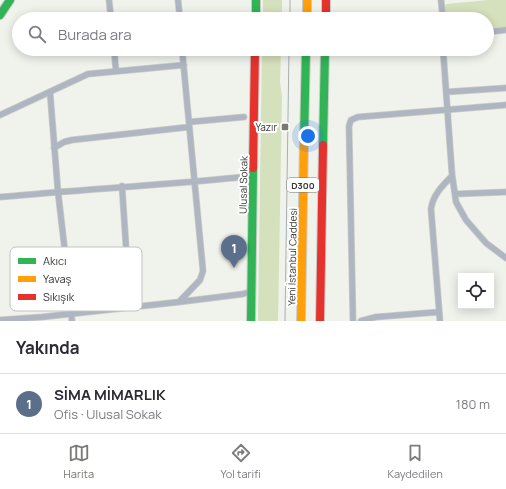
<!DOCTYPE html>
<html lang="tr">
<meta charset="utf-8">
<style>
body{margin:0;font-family:Manrope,sans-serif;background:#f2f2f3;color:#2b2b33}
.controls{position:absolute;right:12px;bottom:12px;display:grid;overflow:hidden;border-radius:0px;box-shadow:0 2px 10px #0003}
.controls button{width:36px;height:36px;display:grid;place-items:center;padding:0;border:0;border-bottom:1px solid #e1e1e2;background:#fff;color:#2b2b33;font:20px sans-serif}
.you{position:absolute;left:308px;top:136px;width:14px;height:14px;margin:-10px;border:3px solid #fff;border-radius:50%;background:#1a73e8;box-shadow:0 0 0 6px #1a73e833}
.badge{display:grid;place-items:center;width:26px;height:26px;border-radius:50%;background:#787a74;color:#fff;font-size:13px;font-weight:700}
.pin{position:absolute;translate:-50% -33px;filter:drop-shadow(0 1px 2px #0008)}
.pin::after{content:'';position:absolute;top:21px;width:14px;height:12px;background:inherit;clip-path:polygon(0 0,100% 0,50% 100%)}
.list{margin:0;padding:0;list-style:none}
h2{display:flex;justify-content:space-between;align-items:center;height:52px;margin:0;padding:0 16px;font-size:17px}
h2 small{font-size:13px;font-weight:400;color:#7c7c81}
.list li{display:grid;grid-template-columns:26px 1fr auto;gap:12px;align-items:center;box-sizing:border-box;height:60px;padding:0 16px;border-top:1px solid #e1e1e2}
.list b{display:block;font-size:15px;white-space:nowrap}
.list p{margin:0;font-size:13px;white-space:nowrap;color:#7c7c81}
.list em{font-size:13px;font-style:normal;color:#7c7c81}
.icon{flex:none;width:22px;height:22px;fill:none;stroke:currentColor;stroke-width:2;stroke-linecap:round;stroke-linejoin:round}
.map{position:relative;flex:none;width:506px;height:321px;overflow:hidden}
.search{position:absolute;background:#fff;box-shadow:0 2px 10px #0003;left:12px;right:12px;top:12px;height:44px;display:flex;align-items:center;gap:10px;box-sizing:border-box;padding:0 14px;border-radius:22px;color:#7c7c81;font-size:15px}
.sheet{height:112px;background:#fff}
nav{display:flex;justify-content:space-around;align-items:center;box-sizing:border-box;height:56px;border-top:1px solid #e1e1e2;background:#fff;font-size:11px;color:#7c7c81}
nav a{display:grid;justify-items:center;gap:2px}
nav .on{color:#787a74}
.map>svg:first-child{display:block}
.green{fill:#d5e0bc}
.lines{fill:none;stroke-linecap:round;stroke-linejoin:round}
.street-casing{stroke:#cbccc8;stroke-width:7}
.fast-casing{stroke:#cbccc8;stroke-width:10}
.slow-casing{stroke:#cbccc8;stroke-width:10}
.jam-casing{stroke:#cbccc8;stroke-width:10}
.street{stroke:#afb6c2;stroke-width:5.5}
.fast{stroke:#30b455;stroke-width:8}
.slow{stroke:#ff9f0a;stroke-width:8}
.jam{stroke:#e5322d;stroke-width:8}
.tram{stroke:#a9aeb1;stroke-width:1}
.poi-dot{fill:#787a74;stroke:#fff;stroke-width:1.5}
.labels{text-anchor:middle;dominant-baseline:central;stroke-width:4;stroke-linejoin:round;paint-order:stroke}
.shield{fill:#fff;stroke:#737471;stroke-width:1}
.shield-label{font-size:9px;font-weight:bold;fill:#373934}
.poi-label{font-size:10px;fill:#373934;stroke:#fff;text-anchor:end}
.street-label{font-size:10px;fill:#373934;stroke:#fff}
.key{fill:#fff;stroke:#c3c4c2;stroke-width:1}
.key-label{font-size:11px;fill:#373934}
</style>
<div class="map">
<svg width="506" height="321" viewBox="0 0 506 321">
<rect width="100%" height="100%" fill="#f0f2ec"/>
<!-- green -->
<path class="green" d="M 263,0 L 282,0 L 282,19 L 263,19 Z
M 489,0 L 506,0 L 506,27 L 487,28 L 487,19 L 446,19 C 444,14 444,8 446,4 Z
M 262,49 L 281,49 L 280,82 L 282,97 L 278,321 L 258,321 Z"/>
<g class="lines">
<!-- street casing -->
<g class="street-casing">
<path id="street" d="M 109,0 L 111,19
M 178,0 L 180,19
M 441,0 L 443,19
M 487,32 L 506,30
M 114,49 L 116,71
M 443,49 L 452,174 L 456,202 L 466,220 L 486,243 L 506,258
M 50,92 L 58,192 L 65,252 L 72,321
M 446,92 L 506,88
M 0,115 L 88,74 L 184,65
M 189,122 L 244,117
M 54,148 L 64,142 L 72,140 L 189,127
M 122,186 L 130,307
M 455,194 L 506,192
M 0,197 C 84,189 169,185 253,176
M 179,302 L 243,294 L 252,291
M 0,320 L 42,317 L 179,302 L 200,280 L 203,271 L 182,49
M 353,321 L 349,126 L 351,120 L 358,117 L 506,105
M 361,321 L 376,317 L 439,312
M 440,321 L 431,209 C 433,195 442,186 452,176"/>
</g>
<!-- fast casing -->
<g class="fast-casing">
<path id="fast" d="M 256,0 L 256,19
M 0,15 L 10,0
M 304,139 L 306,49
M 323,145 L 325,49
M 251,321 L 253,168"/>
</g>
<!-- slow casing -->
<g class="slow-casing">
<path id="slow" d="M 307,0 L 307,19
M 301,321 L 304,139"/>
</g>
<!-- jam casing -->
<g class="jam-casing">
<path id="jam" d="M 326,0 L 326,19
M 253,168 L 255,49
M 320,321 L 323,145"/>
</g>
<!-- street -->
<use href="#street" class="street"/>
<!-- fast -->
<use href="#fast" class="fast"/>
<!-- slow -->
<use href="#slow" class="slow"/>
<!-- jam -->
<use href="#jam" class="jam"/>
<!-- tram -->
<path class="tram" d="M 290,19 L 290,0
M 285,321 L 289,49"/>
</g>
<!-- markers -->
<rect class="poi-dot" x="281" y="123" width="8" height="8" rx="2"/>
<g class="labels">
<!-- shield labels -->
<rect class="shield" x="287" y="178" width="32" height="14" rx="3"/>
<g class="shield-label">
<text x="303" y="185">D300</text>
</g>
<!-- poi labels -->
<g class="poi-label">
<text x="277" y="127">Yazır</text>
</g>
<!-- street labels -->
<g class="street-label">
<text transform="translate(243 185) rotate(-89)">Ulusal Sokak</text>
<text transform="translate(292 257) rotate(-89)">Yeni İstanbul Caddesi</text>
</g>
</g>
<!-- legend -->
<rect x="10" y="247" width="132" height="64" rx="6" class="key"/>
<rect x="18" y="258" width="18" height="6" fill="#30b455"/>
<rect x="18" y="276" width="18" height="6" fill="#ff9f0a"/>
<rect x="18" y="294" width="18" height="6" fill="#e5322d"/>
<g class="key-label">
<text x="43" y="265">Akıcı</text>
<text x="43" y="283">Yavaş</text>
<text x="43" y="301">Sıkışık</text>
</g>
</svg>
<div class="controls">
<button><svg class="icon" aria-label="locate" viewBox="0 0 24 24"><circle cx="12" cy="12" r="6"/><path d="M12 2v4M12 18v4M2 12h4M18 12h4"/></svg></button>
</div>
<div class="you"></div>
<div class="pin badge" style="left:234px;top:268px;background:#5c6f8a">1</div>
<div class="search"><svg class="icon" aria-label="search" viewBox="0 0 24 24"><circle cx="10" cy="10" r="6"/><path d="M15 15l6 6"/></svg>Burada ara</div>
</div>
<section class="sheet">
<h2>Yakında<small></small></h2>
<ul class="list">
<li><span class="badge" style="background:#5c6f8a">1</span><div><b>SİMA MİMARLIK</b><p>Ofis · Ulusal Sokak</p></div><em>180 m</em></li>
</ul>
</section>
<nav>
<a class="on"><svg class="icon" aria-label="map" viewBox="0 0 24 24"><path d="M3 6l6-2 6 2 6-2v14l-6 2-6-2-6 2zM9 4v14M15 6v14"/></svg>Harita</a>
<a><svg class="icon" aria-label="directions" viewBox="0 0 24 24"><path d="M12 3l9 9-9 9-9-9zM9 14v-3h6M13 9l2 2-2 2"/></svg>Yol tarifi</a>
<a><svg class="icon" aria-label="saved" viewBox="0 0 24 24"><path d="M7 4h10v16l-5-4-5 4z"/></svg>Kaydedilen</a>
</nav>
